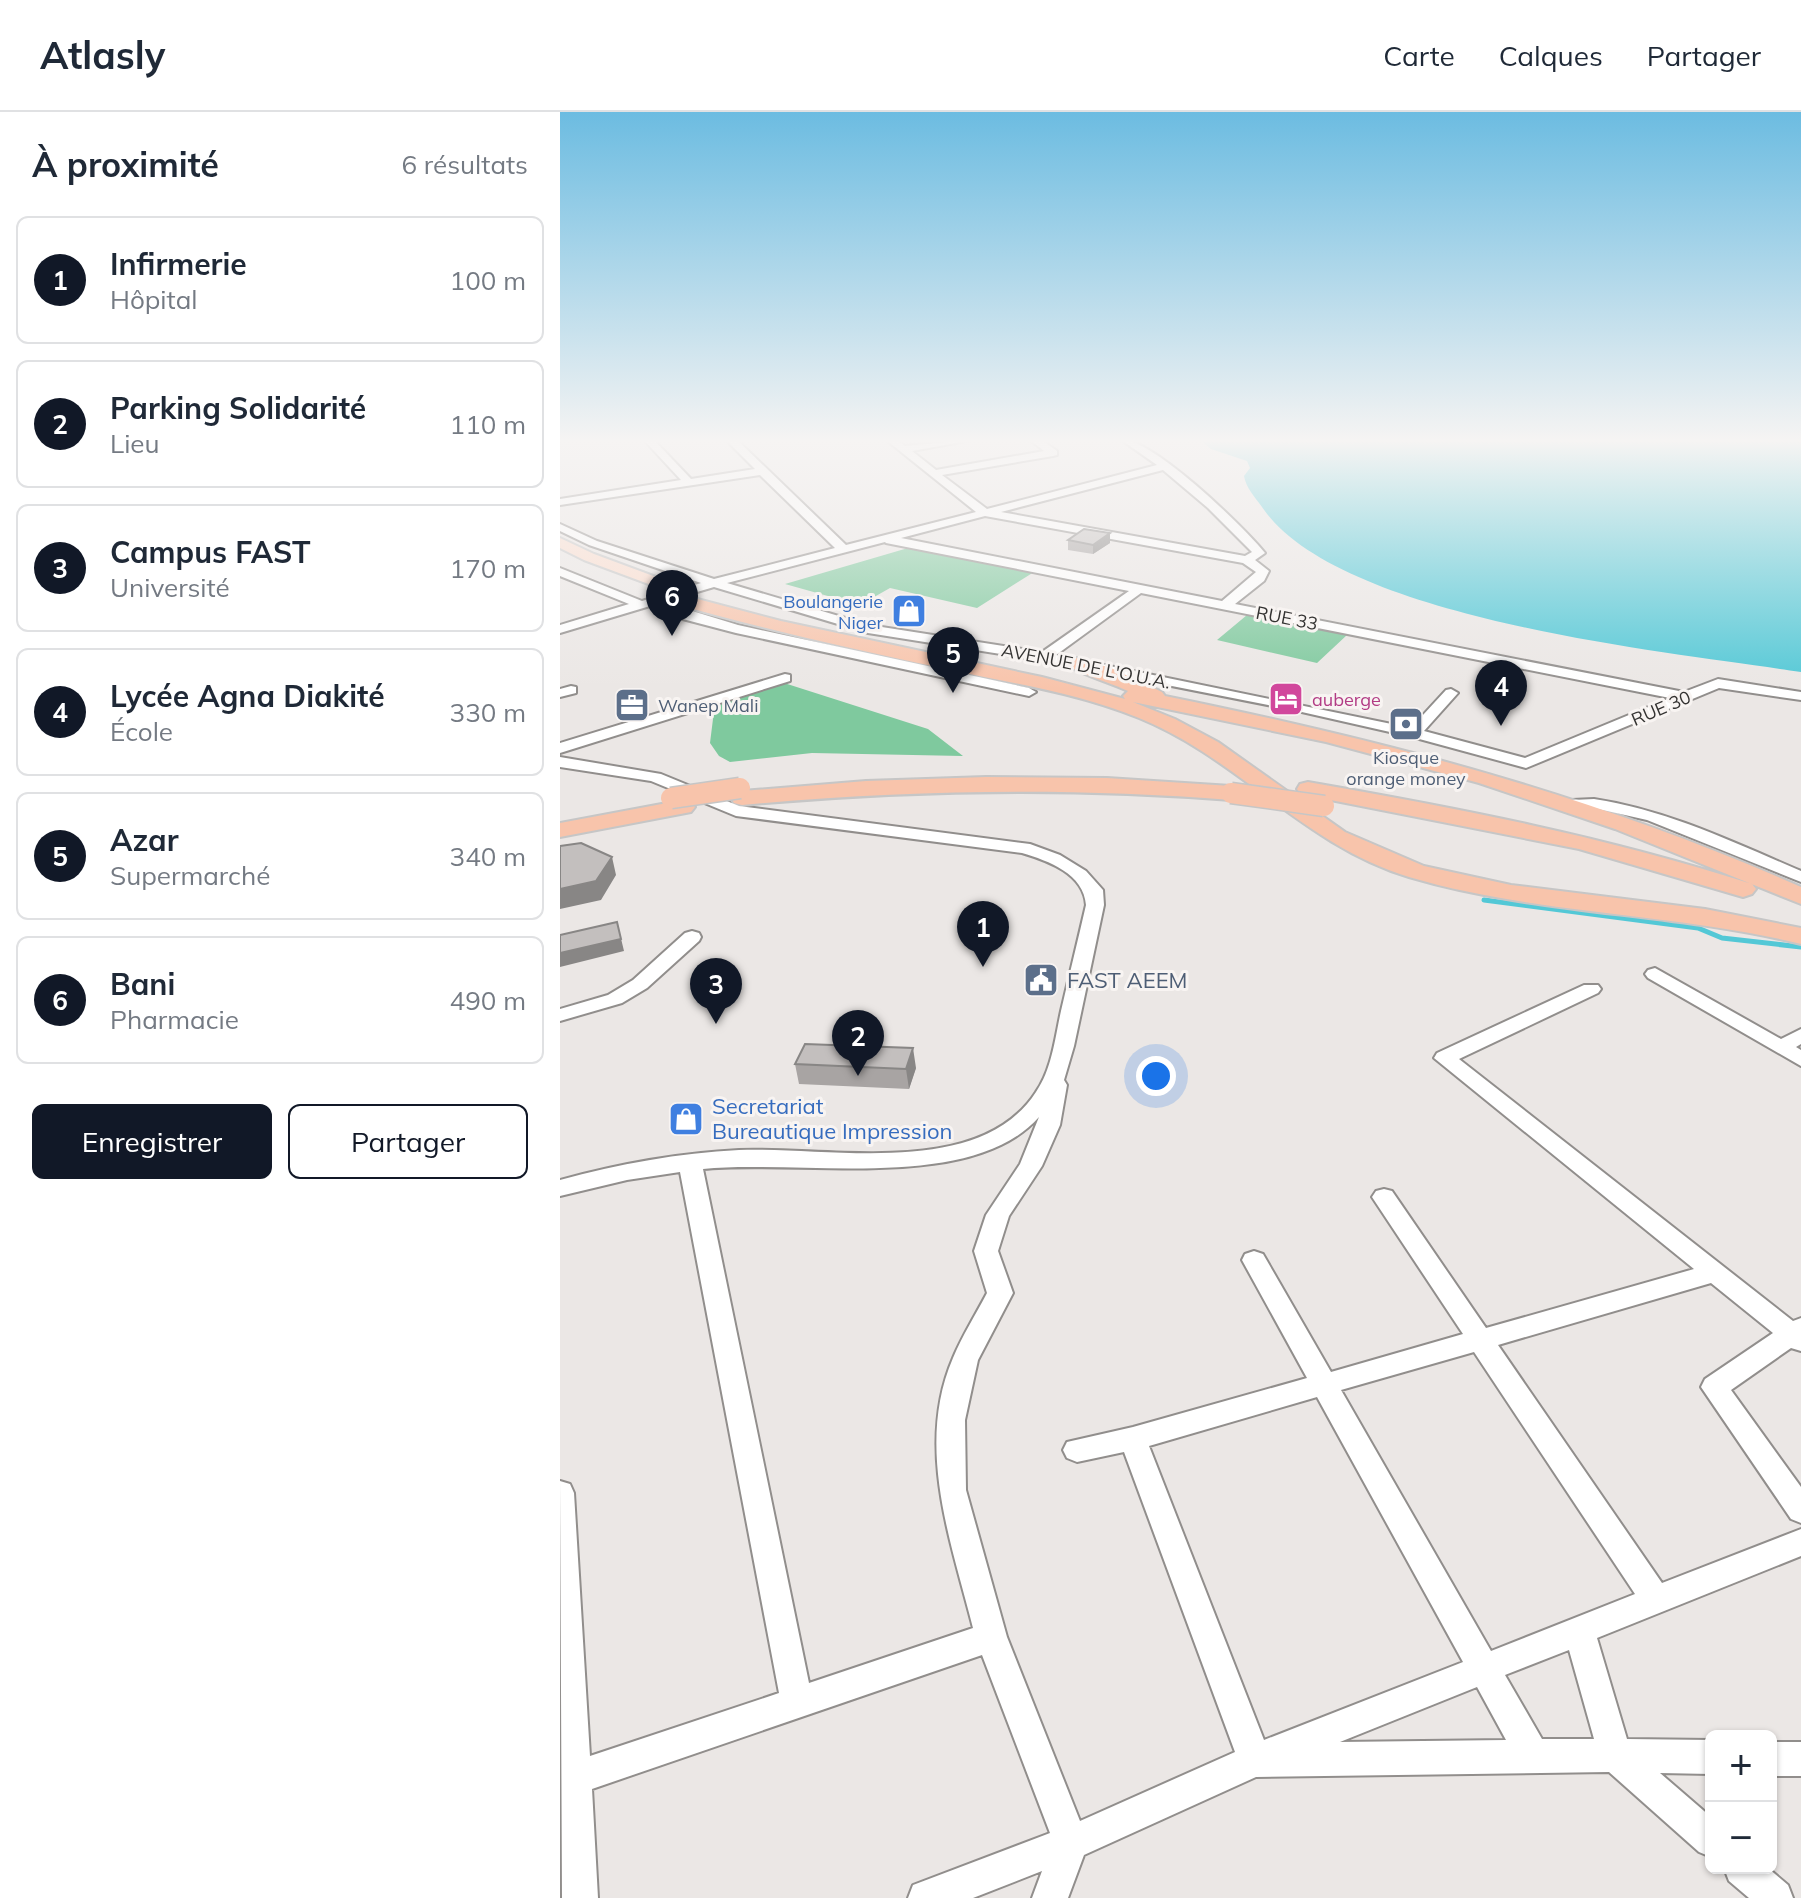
<!DOCTYPE html>
<html lang="fr">
<meta charset="utf-8">
<style>
body{margin:0;font-family:Mulish,sans-serif;background:#f6f6f7;color:#1f2937}
.controls{position:absolute;right:24px;bottom:24px;display:grid;overflow:hidden;border-radius:12px;box-shadow:0 2px 6px #0004}
.controls button{width:72px;height:72px;display:grid;place-items:center;padding:0;border:0;border-bottom:2px solid #e0e1e3;background:#fff;color:#1f2937;font:40px sans-serif}
.you{position:absolute;left:596px;top:964px;width:28px;height:28px;margin:-20px;border:6px solid #fff;border-radius:50%;background:#1a73e8;box-shadow:0 0 0 12px #1a73e833}
.badge{display:grid;place-items:center;width:52px;height:52px;border-radius:50%;background:#111827;color:#fff;font-size:26px;font-weight:700}
.pin{position:absolute;translate:-50% -66px;filter:drop-shadow(0 2px 4px #0008)}
.pin::after{content:'';position:absolute;top:42px;width:28px;height:24px;background:inherit;clip-path:polygon(0 0,100% 0,50% 100%)}
.list{margin:0;padding:0;list-style:none}
h2{display:flex;justify-content:space-between;align-items:center;height:104px;margin:0;padding:0 32px;font-size:34px}
h2 small{font-size:26px;font-weight:400;color:#747a83}
.list li{display:grid;grid-template-columns:52px 1fr auto;gap:24px;align-items:center;box-sizing:border-box;height:128px;margin:0 16px 16px;padding:0 16px;border:2px solid #e0e1e3;border-radius:12px}
.list b{display:block;font-size:30px;white-space:nowrap}
.list p{margin:0;font-size:26px;white-space:nowrap;color:#747a83}
.list em{font-size:26px;font-style:normal;color:#747a83}
.actions{display:flex;gap:16px;padding:24px 32px}
.actions a{flex:1;padding:18px 0;border:2px solid #111827;border-radius:12px;text-align:center;font-size:28px;color:#111827}
.actions .main{background:#111827;color:#fff}
.map{position:relative;flex:none;width:1241px;height:1786px;overflow:hidden}
header{display:flex;align-items:center;gap:48px;box-sizing:border-box;height:112px;padding:0 40px;background:#fff;border-bottom:2px solid #e0e1e3}
header strong{font-size:38px}
nav{display:flex;gap:44px;margin-inline-start:auto;font-size:28px}
main{display:flex}
aside{flex:1;background:#fff}
.map>svg:first-child{display:block}
.green{fill:#7fc99e}
.water{fill:#53c8d6}
.lines{fill:none;stroke-linecap:round;stroke-linejoin:round}
.stream{stroke:#53c8d6;stroke-width:5}
.minor-casing{stroke:#918e8c;stroke-width:4}
.major-casing{stroke:#c6c6c6;stroke-width:4}
.highway-casing{stroke:#c6c6c6;stroke-width:4}
.minor{fill:#fff;fill-rule:evenodd}
.major{fill:#fbdccd;fill-rule:evenodd}
.highway{fill:#f8c4ab;fill-rule:evenodd}
.highway-bridge-casing{stroke:#c6c6c6;stroke-width:23;stroke-linecap:butt}
.highway-bridge{stroke:#f8c4ab;stroke-width:20}
.wall{fill:#a8a4a3}
.shaded-wall{fill:#888685}
.building{fill:#c3bfbe;stroke:#888685;stroke-width:2}
.labels{text-anchor:middle;dominant-baseline:central;stroke-width:6;stroke-linejoin:round;paint-order:stroke}
.far-shop-label{font-size:18px;fill:#366cbe;stroke:#f8f4f2;text-anchor:end}
.far-street-label{font-size:18px;fill:#343332;stroke:#f8f4f2}
.far-hotel-label{font-size:18px;fill:#b23c85;stroke:#f8f4f2;text-anchor:start}
.far-service-label{font-size:18px;fill:#4e5e75;stroke:#f8f4f2;text-anchor:start}
.service-label{font-size:22px;fill:#4e5e75;stroke:#f8f4f2;text-anchor:start}
.shop-label{font-size:22px;fill:#366cbe;stroke:#f8f4f2;text-anchor:start}
</style>
<header>
<strong>Atlasly</strong>
<nav><a>Carte</a><a>Calques</a><a>Partager</a></nav>
</header>
<main>
<aside>
<h2>À proximité<small>6 résultats</small></h2>
<ul class="list">
<li><span class="badge">1</span><div><b>Infirmerie</b><p>Hôpital</p></div><em>100 m</em></li>
<li><span class="badge">2</span><div><b>Parking Solidarité</b><p>Lieu</p></div><em>110 m</em></li>
<li><span class="badge">3</span><div><b>Campus FAST</b><p>Université</p></div><em>170 m</em></li>
<li><span class="badge">4</span><div><b>Lycée Agna Diakité</b><p>École</p></div><em>330 m</em></li>
<li><span class="badge">5</span><div><b>Azar</b><p>Supermarché</p></div><em>340 m</em></li>
<li><span class="badge">6</span><div><b>Bani</b><p>Pharmacie</p></div><em>490 m</em></li>
</ul>
<div class="actions"><a class="main">Enregistrer</a><a>Partager</a></div>
</aside>
<div class="map">
<svg width="1241" height="1786" viewBox="0 0 1241 1786">
<rect width="100%" height="100%" fill="#ebe7e5"/>
<!-- green -->
<path class="green" d="M 348,436 L 474,460 L 417,496 L 330,476 L 300,493 L 225,472 Z
M 687,503 L 787,523 L 757,551 L 657,528 Z
M 221,570 L 368,617 L 403,644 L 252,641 L 170,650 L 159,644 L 150,631 L 153,607 L 146,596 Z"/>
<!-- water -->
<path class="water" d="M 639,327 L 1241,327 L 1241,560 C 1110,540 778,508 702,395 C 695,385 686,376 684,364 L 690,356 L 687,349 L 651,337 Z"/>
<g class="lines">
<!-- stream -->
<path class="stream" d="M 924,788 L 1138,816 L 1162,826 L 1241,835"/>
<!-- minor casing -->
<g class="minor-casing">
<path id="minor" d="M 83,327 L 93,327 L 131,367 L 195,357 L 165,327 L 176,327 L 286,433 L 416,400 L 325,327 L 336,327 L 345,334 L 418,327 L 352,339 L 376,358 L 484,339 L 469,327 L 480,327 L 497,339 L 497,343 L 493,344 L 382,363 L 427,397 L 597,353 L 560,327 C 592,326 682,413 705,441 L 695,448 L 709,459 L 704,469 L 675,492 L 1124,580 L 1158,567 L 1241,580 L 1241,588 L 1159,576 L 966,656 L 852,625 L 733,598 L 485,549 L 308,521 L 154,475 L 103,490 L 178,513 L 469,576 L 476,580 L 469,584 L 176,521 L 115,505 L 90,494 L 0,521 L 0,513 L 69,492 L 0,464 L 0,456 L 82,489 L 141,471 L 29,433 L 0,419 L 0,412 L 37,429 L 154,467 L 275,436 L 200,363 L 0,393 L 0,387 L 121,368 ZM 603,358 L 648,396 L 692,440 L 685,444 L 441,400 ZM 425,404 L 683,451 L 696,460 L 662,489 L 341,426 ZM 325,430 L 326,431 L 569,479 L 482,540 L 309,513 L 167,471 ZM 581,481 L 1110,586 L 965,646 L 864,619 L 898,581 L 891,577 L 886,578 L 851,616 L 496,543 Z
M 225,562 L 230,563 L 230,569 L 0,641 L 0,631 Z
M 11,574 L 16,575 L 16,581 L 0,585 L 0,577 Z
M 0,645 L 101,662 L 179,694 L 470,732 L 500,743 L 526,759 L 543,778 L 544,793 L 514,934 L 504,968 L 507,973 L 500,1013 L 482,1054 L 449,1104 L 438,1139 L 453,1181 L 418,1248 L 405,1308 L 406,1378 L 447,1525 L 520,1709 L 675,1640 L 564,1340 L 517,1350 L 507,1346 L 503,1338 L 507,1330 L 573,1315 L 747,1266 L 682,1148 L 685,1142 L 694,1139 L 703,1142 L 771,1260 L 903,1222 L 812,1085 L 816,1079 L 824,1077 L 832,1079 L 926,1216 L 1134,1157 L 874,946 L 877,941 L 1024,873 L 1038,873 L 1041,877 L 1038,881 L 899,947 L 1233,1209 L 1241,1206 L 1241,1239 L 1231,1236 L 1171,1278 L 1241,1375 L 1241,1411 L 1231,1407 L 1141,1275 L 1145,1267 L 1213,1221 L 1151,1171 L 938,1233 L 1102,1471 L 1241,1417 L 1241,1444 L 1037,1526 L 1067,1627 L 1151,1628 L 1151,1662 L 1100,1661 L 1151,1705 L 1151,1745 L 1139,1740 L 1049,1660 L 696,1665 L 524,1743 L 508,1786 L 472,1786 L 482,1759 L 413,1786 L 348,1786 L 353,1773 L 490,1721 L 422,1543 L 32,1677 L 38,1786 L 2,1786 L 0,1369 L 10,1372 L 14,1381 L 30,1644 L 219,1581 L 120,1060 L 67,1068 L 0,1084 L 0,1068 C 58,1052 119,1041 179,1038 C 268,1034 419,1068 476,980 C 492,957 495,926 501,899 C 509,864 518,828 526,793 C 524,762 489,749 462,741 L 176,704 L 91,669 L 0,655 ZM 479,1005 L 460,1052 L 426,1103 L 414,1139 L 427,1181 C 416,1202 402,1224 393,1246 C 355,1334 391,1429 413,1516 L 249,1571 L 143,1057 C 238,1047 411,1082 479,1005 ZM 914,1240 L 1075,1482 L 931,1539 L 781,1278 ZM 757,1285 L 903,1550 L 704,1628 L 589,1334 ZM 1009,1538 L 1034,1627 L 982,1627 L 945,1563 ZM 917,1575 L 946,1628 L 780,1630 Z
M 1034,687 C 1107,698 1173,730 1241,759 L 1241,770 L 1087,708 L 1034,696 L 1012,698 L 1004,693 L 1012,688 Z
M 132,819 L 139,821 L 141,825 L 139,829 L 87,876 L 62,891 L 0,909 L 0,897 L 48,883 L 73,868 L 125,821 Z
M 1095,856 L 1221,927 L 1241,917 L 1241,932 L 1236,935 L 1241,938 L 1241,954 L 1088,866 L 1085,862 L 1088,858 Z
M 1211,1630 L 1241,1630 L 1241,1664 L 1211,1664 Z
M 1164,1756 L 1208,1756 L 1228,1773 L 1233,1786 L 1189,1786 L 1169,1769 Z"/>
</g>
<!-- major casing -->
<g class="major-casing">
<path id="major" d="M 0,426 L 34,442 L 131,478 L 134,481 L 131,484 L 121,484 L 24,448 L 0,436 Z"/>
</g>
<!-- highway casing -->
<g class="highway-casing">
<path id="highway" d="M 111,480 L 221,509 L 482,565 L 565,587 L 563,584 L 568,579 C 554,572 514,560 506,552 L 516,546 L 551,556 L 602,580 L 605,584 C 827,629 1033,683 1241,775 L 1241,792 L 1055,717 L 919,671 L 766,630 L 573,590 L 615,607 L 658,630 L 785,720 L 864,754 L 951,773 L 1145,797 L 1241,816 L 1241,832 C 1112,800 977,803 849,765 C 745,734 678,646 579,606 C 518,581 451,571 386,557 C 292,537 198,516 105,489 L 102,485 Z
M 426,665 L 547,666 L 671,674 L 679,676 L 682,681 L 679,686 L 671,688 C 507,675 346,678 182,693 L 174,691 L 171,686 L 174,681 L 182,679 L 306,669 Z
M 748,670 C 898,696 1047,725 1192,772 L 1196,777 L 1192,782 L 1183,785 L 1019,737 L 740,682 L 737,677 L 740,672 Z
M 123,688 L 131,690 L 135,695 L 131,700 L 0,725 L 0,711 Z"/>
</g>
<!-- minor -->
<use href="#minor" class="minor"/>
<!-- major -->
<use href="#major" class="major"/>
<!-- highway -->
<use href="#highway" class="highway"/>
<!-- highway-bridge casing -->
<g class="highway-bridge-casing">
<path id="highway-bridge" d="M 671,681 L 764,694
M 111,686 L 180,676"/>
</g>
<!-- highway-bridge -->
<use href="#highway-bridge" class="highway-bridge"/>
</g>
<!-- wall -->
<path class="wall" d="M 508,428 L 550,431 L 533,442 L 508,438 Z
M 235,952 L 356,956 L 349,977 L 239,972 Z"/>
<!-- shaded-wall -->
<path class="shaded-wall" d="M 550,421 L 550,431 L 533,442 L 533,433 Z
M 52,745 L 56,763 L 41,788 L 0,797 L 0,777 Z
M 57,810 L 64,839 L 0,855 L 0,841 Z
M 353,936 L 356,956 L 349,977 L 346,957 Z"/>
<!-- building -->
<path class="building" d="M 524,417 L 550,421 L 533,433 L 508,428 Z
M 21,731 L 52,745 L 36,769 L 0,777 L 0,734 Z
M 57,810 L 61,827 L 0,841 L 0,823 Z
M 245,932 L 353,936 L 346,957 L 235,952 Z"/>
<!-- sky -->
<linearGradient id="sky" x2="0" y2="1"><stop stop-color="#6cbce1"/><stop offset="0.57" stop-color="#f6f4f3"/><stop offset="1" stop-color="#f6f4f3" stop-opacity="0"/></linearGradient>
<rect width="1241" height="577" fill="url(#sky)"/>
<!-- icons -->
<defs>
<g id="shop-square" transform="scale(1.8)"><rect x="-9" y="-9" width="18" height="18" rx="4" fill="#3f7fe0" stroke="#f8f4f2"/><path d="M-5-2.5h2.3a2.7 3.5 0 0 1 5.4 0H5L5.5 6h-11ZM-1.5-2.5h3a1.5 2.3 0 0 0-3 0Z" fill="#fff"/></g>
<g id="hotel-square" transform="scale(1.8)"><rect x="-9" y="-9" width="18" height="18" rx="4" fill="#d1479c" stroke="#f8f4f2"/><path d="M-6-4.5h1.5V1H6V5H4.5V3h-9V5H-6ZM-4 0a1.8 1.8 0 1 1 3.6 0ZM.5 0V-2.5h3Q6-2.5 6 0Z" fill="#fff"/></g>
<g id="office-square" transform="scale(1.8)"><rect x="-9" y="-9" width="18" height="18" rx="4" fill="#5c6f8a" stroke="#f8f4f2"/><path d="M-6-3h4V-5.5h4V-3h4V5H-6ZM-1-4.5V-3h2v-1.5ZM-6 0V1H6V0Z" fill="#fff"/></g>
<g id="bank-square" transform="scale(1.8)"><rect x="-9" y="-9" width="18" height="18" rx="4" fill="#5c6f8a" stroke="#f8f4f2"/><path d="M-6-4H6V4H-6ZM0-2.3a2.3 2.3 0 1 0 0 4.6a2.3 2.3 0 1 0 0-4.6Z" fill="#fff"/></g>
<g id="civic-square" transform="scale(1.8)"><rect x="-9" y="-9" width="18" height="18" rx="4" fill="#5c6f8a" stroke="#f8f4f2"/><path d="M-.6-6.5H3V-4.5H.6V-3L4-1V1h2V6H-6V1h2V-1L-.6-3ZM-1.2 2.5V6h2.4V2.5Z" fill="#fff"/></g>
</defs>
<g fill-rule="evenodd">
<use href="#shop-square" x="349" y="499"/>
<use href="#hotel-square" x="726" y="587"/>
<use href="#office-square" x="72" y="593"/>
<use href="#bank-square" x="846" y="612"/>
<use href="#civic-square" x="481" y="868"/>
<use href="#shop-square" x="126" y="1007"/>
</g>
<g class="labels">
<!-- far-shop labels -->
<g class="far-shop-label">
<text x="323" y="489">Boulangerie<tspan x="323" dy="21">Niger</tspan></text>
</g>
<!-- far-street labels -->
<g class="far-street-label">
<text transform="translate(727 506) rotate(11)">RUE 33</text>
<text transform="translate(526 554) rotate(11)">AVENUE DE L'O.U.A.</text>
<text transform="translate(1101 596) rotate(-23)">RUE 30</text>
</g>
<!-- far-hotel labels -->
<g class="far-hotel-label">
<text x="752" y="587">auberge</text>
</g>
<!-- far-service labels -->
<g class="far-service-label">
<text x="98" y="593">Wanep Mali</text>
<text x="846" y="645" text-anchor="middle">Kiosque<tspan x="846" dy="21">orange money</tspan></text>
</g>
<!-- service labels -->
<g class="service-label">
<text x="507" y="868">FAST AEEM</text>
</g>
<!-- shop labels -->
<g class="shop-label">
<text x="152" y="994">Secretariat<tspan x="152" dy="25">Bureautique Impression</tspan></text>
</g>
</g>
</svg>
<div class="controls">
<button>+</button>
<button>−</button>
</div>
<div class="you"></div>
<div class="pin badge" style="left:423px;top:855px">1</div>
<div class="pin badge" style="left:298px;top:964px">2</div>
<div class="pin badge" style="left:156px;top:912px">3</div>
<div class="pin badge" style="left:941px;top:614px">4</div>
<div class="pin badge" style="left:393px;top:581px">5</div>
<div class="pin badge" style="left:112px;top:524px">6</div>
</div>
</main>
